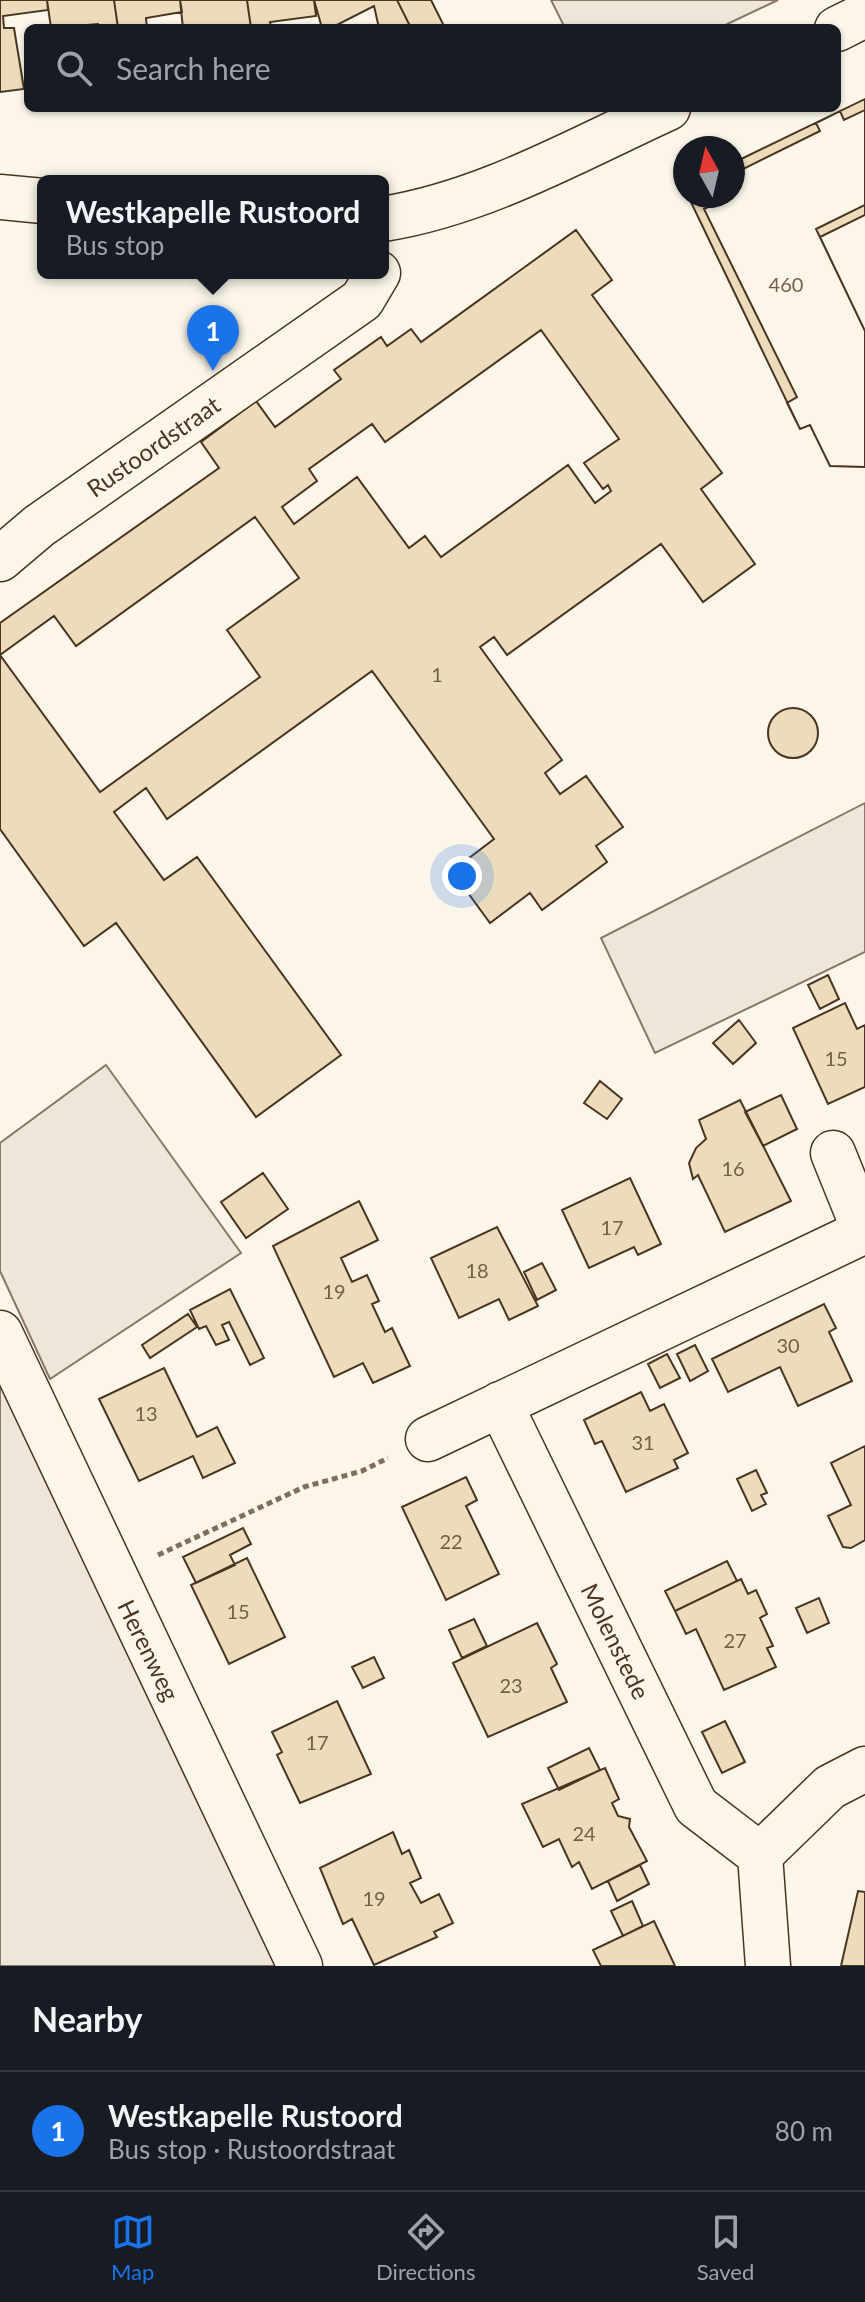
<!DOCTYPE html>
<meta charset="utf-8">
<style>
body{margin:0;font-family:Lato,sans-serif;background:#20242c;color:#f1f3f6}
.compass{position:absolute;left:673px;top:136px;width:72px;height:72px;border-radius:50%;background:#171b24;box-shadow:0 2px 6px #0004;rotate:352deg}
.you{position:absolute;left:462px;top:876px;width:28px;height:28px;margin:-20px;border:6px solid #fff;border-radius:50%;background:#1a73e8;box-shadow:0 0 0 12px #1a73e833}
.badge{display:grid;place-items:center;width:52px;height:52px;border-radius:50%;background:#1a73e8;color:#fff;font-size:26px;font-weight:700}
.pin{position:absolute;translate:-50% -66px;filter:drop-shadow(0 2px 4px #0008)}
.pin::after{content:'';position:absolute;top:42px;width:28px;height:24px;background:inherit;clip-path:polygon(0 0,100% 0,50% 100%)}
.popup{position:absolute;left:37px;top:175px;width:352px;height:104px;box-sizing:border-box;display:grid;place-content:center;border-radius:12px;background:#171b24;filter:drop-shadow(0 2px 6px #0005);font-size:26px;white-space:nowrap;color:#9ea1a6}
.popup b{font-size:30px;color:#f1f3f6}
.popup::after{content:'';position:absolute;left:50%;top:100%;margin-left:-16px;border:16px solid transparent;border-top-color:#171b24}
.list{margin:0;padding:0;list-style:none}
h2{display:flex;justify-content:space-between;align-items:center;height:104px;margin:0;padding:0 32px;font-size:34px}
h2 small{font-size:26px;font-weight:400;color:#9ea1a6}
.list li{display:grid;grid-template-columns:52px 1fr auto;gap:24px;align-items:center;box-sizing:border-box;height:120px;padding:0 32px;border-top:2px solid #363941}
.list b{display:block;font-size:30px;white-space:nowrap}
.list p{margin:0;font-size:26px;white-space:nowrap;color:#9ea1a6}
.list em{font-size:26px;font-style:normal;color:#9ea1a6}
.icon{flex:none;width:44px;height:44px;fill:none;stroke:currentColor;stroke-width:2;stroke-linecap:round;stroke-linejoin:round}
.map{position:relative;flex:none;width:865px;height:1966px;overflow:hidden}
.search{position:absolute;background:#171b24;box-shadow:0 2px 6px #0004;left:24px;right:24px;top:24px;height:88px;display:flex;align-items:center;gap:20px;box-sizing:border-box;padding:0 28px;border-radius:12px;color:#9ea1a6;font-size:30px}
.sheet{height:224px;background:#171b24}
nav{display:flex;justify-content:space-around;align-items:center;box-sizing:border-box;height:112px;border-top:2px solid #363941;background:#171b24;font-size:22px;color:#9ea1a6}
nav a{display:grid;justify-items:center;gap:4px}
nav .on{color:#1a73e8}
.map>svg:first-child{display:block}
.green{fill:#ede6d9;stroke:#887966;stroke-width:2}
.parking{fill:#ede7d9;stroke:#887966;stroke-width:2}
.building{fill:#ecdcbc;stroke:#4a3520;stroke-width:2;fill-rule:evenodd}
.lines{fill:none;stroke-linecap:round;stroke-linejoin:round}
.street-casing{stroke:#4a3520;stroke-width:47}
.path{stroke:#7f6f5c;stroke-width:5;stroke-dasharray:6 4;stroke-linecap:butt}
.street{stroke:#fbf6e9;stroke-width:44}
.labels{text-anchor:middle;dominant-baseline:central;stroke-width:6;stroke-linejoin:round;paint-order:stroke}
.number-label{font-size:20px;fill:#725f47}
.street-label{font-size:24px;fill:#4a3520;stroke:#fbf6e9}
</style>
<div class="map">
<svg width="865" height="1966" viewBox="0 0 865 1966">
<rect width="100%" height="100%" fill="#fbf6e9"/>
<!-- green -->
<path class="green" d="M 551,0 L 778,0 L 719,28 L 565,28 Z
M 0,1375 L 284,1966 L 0,1966 Z"/>
<!-- parking -->
<path class="parking" d="M 865,803 L 865,952 L 655,1053 L 601,938 Z
M 106,1065 L 241,1253 L 50,1379 L 0,1271 L 0,1143 Z"/>
<!-- building -->
<path class="building" d="M 0,0 L 47,0 L 48,10 L 3,16 L 4,28 L 14,28 L 24,89 L 0,92 Z
M 47,0 L 114,0 L 118,28 L 99,28 L 98,24 L 51,28 Z
M 114,0 L 180,0 L 182,12 L 146,18 L 147,28 L 118,28 Z
M 180,0 L 247,0 L 251,28 L 183,28 Z
M 247,0 L 314,0 L 316,16 L 270,22 L 271,28 L 251,28 Z
M 314,0 L 397,0 L 411,28 L 379,28 L 374,6 L 331,28 L 322,28 Z
M 397,0 L 431,0 L 445,28 L 411,28 Z
M 865,99 L 865,215 L 820,237 L 865,331 L 865,467 L 830,466 L 810,425 L 800,429 L 688,196 L 733,196 L 733,163 Z
M 865,110 L 865,205 L 816,229 L 865,331 L 865,467 L 830,466 L 810,425 L 800,429 L 787,403 L 797,397 L 704,209 L 734,195 L 733,174 L 820,131 L 816,123 L 840,111 L 844,120 Z
M 576,230 L 612,280 L 592,295 L 722,473 L 701,489 L 755,564 L 703,602 L 661,544 L 507,655 L 494,637 L 480,647 L 562,760 L 545,773 L 560,794 L 586,776 L 623,827 L 596,846 L 607,862 L 542,910 L 530,893 L 490,923 L 452,871 L 494,839 L 372,671 L 167,819 L 146,788 L 114,812 L 164,880 L 197,857 L 341,1055 L 256,1117 L 116,923 L 84,946 L 0,829 L 0,623 L 219,468 L 201,442 L 256,401 L 275,427 L 341,379 L 334,370 L 381,337 L 387,346 L 411,329 L 421,342 ZM 541,330 L 619,439 L 584,463 L 603,489 L 608,485 L 611,491 L 595,503 L 568,465 L 441,557 L 425,536 L 409,548 L 357,477 L 294,524 L 282,507 L 317,481 L 309,469 L 372,424 L 385,442 ZM 255,517 L 299,578 L 227,630 L 260,677 L 100,792 L 0,655 L 54,616 L 76,646 Z
M768 733a25 25 0 1 1 50 0a25 25 0 1 1-50 0Z
M 828,975 L 839,999 L 820,1009 L 808,985 Z
M 845,1003 L 857,1029 L 865,1025 L 865,1087 L 828,1104 L 793,1028 Z
M 739,1020 L 756,1043 L 733,1064 L 713,1043 Z
M 600,1081 L 622,1099 L 607,1119 L 584,1103 Z
M 781,1095 L 797,1129 L 763,1146 L 745,1112 Z
M 740,1100 L 791,1201 L 725,1232 L 698,1175 L 693,1179 L 689,1163 L 696,1148 L 706,1139 L 699,1120 Z
M 263,1173 L 288,1209 L 246,1238 L 221,1202 Z
M 630,1178 L 661,1244 L 638,1255 L 634,1247 L 589,1268 L 562,1210 Z
M 359,1201 L 378,1240 L 341,1258 L 352,1282 L 367,1275 L 379,1301 L 372,1304 L 385,1332 L 392,1328 L 410,1366 L 373,1383 L 363,1363 L 334,1377 L 273,1246 Z
M 497,1227 L 538,1306 L 509,1320 L 499,1299 L 459,1318 L 431,1258 Z
M 542,1263 L 556,1290 L 537,1300 L 524,1272 Z
M 230,1289 L 264,1358 L 250,1365 L 229,1322 L 222,1325 L 229,1340 L 216,1345 L 206,1326 L 199,1329 L 190,1310 Z
M 824,1304 L 836,1328 L 829,1332 L 852,1381 L 798,1406 L 780,1367 L 728,1392 L 712,1359 Z
M 188,1314 L 197,1327 L 150,1358 L 142,1345 Z
M 695,1345 L 708,1371 L 690,1381 L 677,1354 Z
M 667,1354 L 680,1378 L 660,1388 L 648,1364 Z
M 164,1368 L 197,1437 L 217,1427 L 235,1463 L 203,1478 L 193,1456 L 139,1481 L 99,1399 Z
M 641,1392 L 650,1411 L 664,1404 L 688,1453 L 674,1460 L 678,1468 L 626,1492 L 602,1441 L 595,1444 L 584,1420 Z
M 865,1446 L 865,1540 L 851,1548 L 843,1547 L 828,1516 L 851,1505 L 831,1463 Z
M 756,1470 L 767,1493 L 761,1495 L 766,1504 L 752,1511 L 737,1479 Z
M 466,1477 L 477,1500 L 466,1506 L 499,1574 L 446,1600 L 402,1507 Z
M 243,1528 L 251,1544 L 230,1555 L 235,1565 L 196,1583 L 183,1557 Z
M 247,1558 L 285,1637 L 229,1664 L 191,1585 Z
M 727,1561 L 737,1581 L 675,1611 L 665,1591 Z
M 741,1579 L 748,1594 L 756,1590 L 767,1614 L 760,1618 L 773,1646 L 767,1648 L 776,1667 L 724,1690 L 696,1629 L 686,1634 L 675,1611 Z
M 819,1598 L 829,1623 L 807,1633 L 796,1608 Z
M 474,1619 L 487,1646 L 462,1658 L 449,1630 Z
M 537,1623 L 557,1664 L 551,1668 L 567,1702 L 488,1737 L 453,1663 Z
M 374,1657 L 384,1678 L 363,1688 L 352,1667 Z
M 337,1701 L 371,1774 L 300,1803 L 277,1755 L 282,1752 L 272,1732 Z
M 725,1721 L 745,1762 L 722,1773 L 702,1732 Z
M 589,1748 L 600,1770 L 559,1790 L 548,1768 Z
M 605,1768 L 619,1799 L 612,1803 L 618,1816 L 630,1819 L 629,1827 L 647,1861 L 592,1889 L 579,1862 L 572,1867 L 559,1839 L 543,1847 L 522,1804 Z
M 393,1832 L 402,1854 L 409,1850 L 421,1878 L 410,1883 L 421,1903 L 439,1894 L 453,1923 L 434,1932 L 437,1937 L 374,1965 L 352,1919 L 343,1924 L 320,1868 Z
M 640,1865 L 649,1884 L 617,1901 L 608,1881 Z
M 858,1891 L 865,1892 L 865,1966 L 841,1966 Z
M 632,1901 L 643,1926 L 623,1936 L 611,1911 Z
M 654,1921 L 675,1966 L 601,1966 L 593,1950 Z"/>
<g class="lines">
<!-- street casing -->
<g class="street-casing">
<path id="street" d="M 837,29 L 865,15
M 0,197 L 43,201
M 383,219 C 484,203 576,150 668,108
M 0,559 L 39,526 L 362,300 L 378,273
M 833,1153 L 865,1232
M 0,1333 L 300,1966
M 500,1404 L 696,1806 L 760,1855 L 768,1966
M 428,1439 L 865,1231
M 760,1855 L 830,1787 L 865,1769"/>
</g>
<!-- path -->
<path class="path" d="M 158,1555 L 304,1487 L 362,1471 L 388,1458"/>
<!-- street -->
<use href="#street" class="street"/>
</g>
<g class="labels">
<!-- number labels -->
<g class="number-label">
<text x="786" y="284">460</text>
<text x="437" y="674">1</text>
<text x="836" y="1058">15</text>
<text x="733" y="1168">16</text>
<text x="612" y="1227">17</text>
<text x="477" y="1270">18</text>
<text x="334" y="1291">19</text>
<text x="788" y="1345">30</text>
<text x="146" y="1413">13</text>
<text x="643" y="1442">31</text>
<text x="451" y="1541">22</text>
<text x="238" y="1611">15</text>
<text x="735" y="1640">27</text>
<text x="511" y="1685">23</text>
<text x="317" y="1742">17</text>
<text x="584" y="1833">24</text>
<text x="374" y="1898">19</text>
</g>
<!-- street labels -->
<g class="street-label">
<text transform="translate(153 446) rotate(-35)">Rustoordstraat</text>
<text transform="translate(616 1641) rotate(64)">Molenstede</text>
<text transform="translate(149 1650) rotate(64)">Herenweg</text>
</g>
</g>
</svg>
<svg class="compass" viewBox="-18 -18 36 36"><path d="M0-13l5 13h-10z" fill="#e53935"/><path d="M0 13l5-13h-10z" fill="#9ea1a6"/></svg>
<div class="you"></div>
<div class="pin badge" style="left:213px;top:371px">1</div>
<div class="popup"><b>Westkapelle Rustoord</b>Bus stop</div>
<div class="search"><svg class="icon" aria-label="search" viewBox="0 0 24 24"><circle cx="10" cy="10" r="6"/><path d="M15 15l6 6"/></svg>Search here</div>
</div>
<section class="sheet">
<h2>Nearby<small></small></h2>
<ul class="list">
<li><span class="badge">1</span><div><b>Westkapelle Rustoord</b><p>Bus stop · Rustoordstraat</p></div><em>80 m</em></li>
</ul>
</section>
<nav>
<a class="on"><svg class="icon" aria-label="map" viewBox="0 0 24 24"><path d="M3 6l6-2 6 2 6-2v14l-6 2-6-2-6 2zM9 4v14M15 6v14"/></svg>Map</a>
<a><svg class="icon" aria-label="directions" viewBox="0 0 24 24"><path d="M12 3l9 9-9 9-9-9zM9 14v-3h6M13 9l2 2-2 2"/></svg>Directions</a>
<a><svg class="icon" aria-label="saved" viewBox="0 0 24 24"><path d="M7 4h10v16l-5-4-5 4z"/></svg>Saved</a>
</nav>
